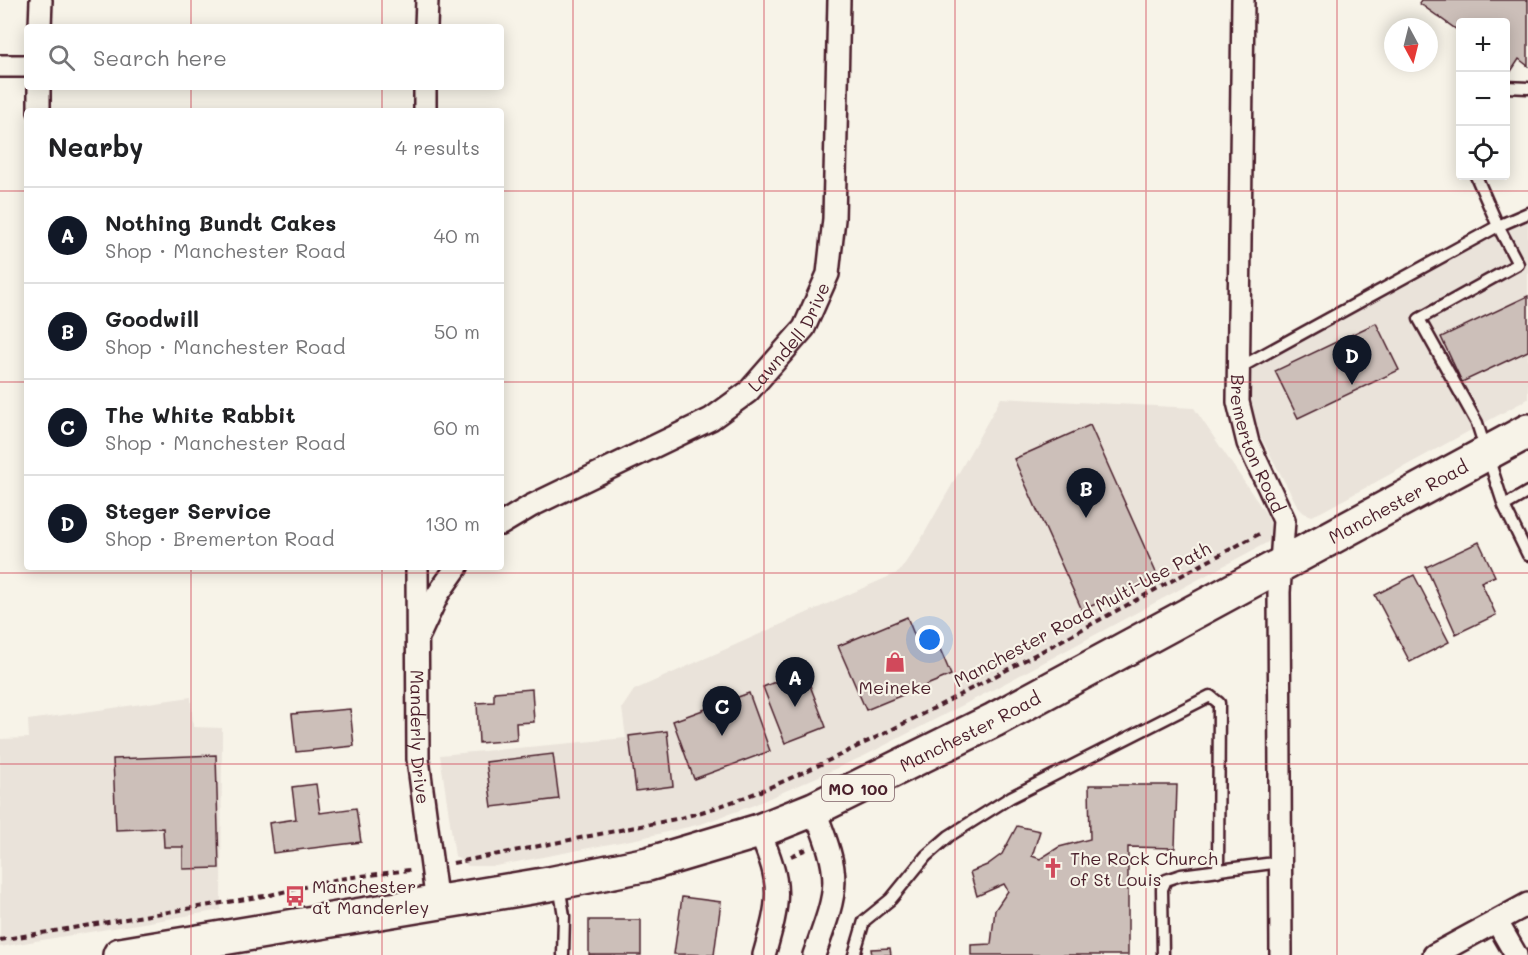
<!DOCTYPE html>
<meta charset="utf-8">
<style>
body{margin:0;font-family:Mali,sans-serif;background:#f6f6f6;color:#202124}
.controls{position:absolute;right:18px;top:18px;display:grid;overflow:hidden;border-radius:6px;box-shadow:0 3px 15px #0003}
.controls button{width:54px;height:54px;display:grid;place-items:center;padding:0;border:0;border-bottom:2px solid #e0e0e0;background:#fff;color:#202124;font:30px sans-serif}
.compass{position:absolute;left:1384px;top:18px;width:54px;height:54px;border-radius:50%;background:#fff;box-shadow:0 3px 15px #0003;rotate:173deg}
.you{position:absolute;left:930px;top:640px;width:21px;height:21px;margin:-15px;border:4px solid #fff;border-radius:50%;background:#1a73e8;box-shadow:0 0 0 9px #1a73e833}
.badge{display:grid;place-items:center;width:39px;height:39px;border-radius:50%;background:#111827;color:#fff;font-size:20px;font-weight:700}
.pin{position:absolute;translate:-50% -50px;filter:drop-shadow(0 2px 3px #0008)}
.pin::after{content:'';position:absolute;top:32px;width:21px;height:18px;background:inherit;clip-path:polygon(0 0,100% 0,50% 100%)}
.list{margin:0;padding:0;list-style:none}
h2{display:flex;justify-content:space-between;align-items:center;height:78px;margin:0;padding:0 24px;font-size:26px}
h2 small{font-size:20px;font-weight:400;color:#757577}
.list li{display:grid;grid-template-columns:39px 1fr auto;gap:18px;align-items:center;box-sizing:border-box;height:96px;padding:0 24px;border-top:2px solid #e0e0e0}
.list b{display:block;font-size:22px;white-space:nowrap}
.list p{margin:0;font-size:20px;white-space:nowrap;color:#757577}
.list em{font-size:20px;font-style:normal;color:#757577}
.icon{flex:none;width:33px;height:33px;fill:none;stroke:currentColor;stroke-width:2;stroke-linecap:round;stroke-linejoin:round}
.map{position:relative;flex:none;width:1528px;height:955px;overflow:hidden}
.search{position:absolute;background:#fff;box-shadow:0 3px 15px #0003;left:24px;top:24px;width:480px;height:66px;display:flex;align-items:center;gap:15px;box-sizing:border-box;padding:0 21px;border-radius:6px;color:#757577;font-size:22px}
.panel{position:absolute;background:#fff;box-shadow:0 3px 15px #0003;left:24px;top:108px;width:480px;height:462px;border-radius:6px}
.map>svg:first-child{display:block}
.built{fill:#eae3da}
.building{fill:#ccbfb9;stroke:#4a1f2b;stroke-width:1.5}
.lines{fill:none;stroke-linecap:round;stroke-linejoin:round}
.lane-casing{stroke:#4a1f2b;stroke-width:15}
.street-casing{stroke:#4a1f2b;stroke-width:26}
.primary-casing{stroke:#4a1f2b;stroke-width:38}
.path{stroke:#4a1f2b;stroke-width:4;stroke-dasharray:6 4.5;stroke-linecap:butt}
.lane{stroke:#f7f3e8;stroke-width:10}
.street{stroke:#f7f3e8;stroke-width:21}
.primary{stroke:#f7f3e8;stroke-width:33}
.grid{fill:none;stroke:#d1495b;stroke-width:1.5;stroke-opacity:0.55}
.labels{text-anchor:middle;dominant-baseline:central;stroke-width:4.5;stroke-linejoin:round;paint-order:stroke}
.shield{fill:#f7f3e8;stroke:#7e5f64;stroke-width:1.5}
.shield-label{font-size:16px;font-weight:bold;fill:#4a1f2b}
.street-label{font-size:18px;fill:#4a1f2b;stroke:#f7f3e8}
.poi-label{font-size:18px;fill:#4a1f2b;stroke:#f7f3e8;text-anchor:start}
</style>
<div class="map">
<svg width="1528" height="955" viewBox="0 0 1528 955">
<rect width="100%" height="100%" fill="#f7f3e8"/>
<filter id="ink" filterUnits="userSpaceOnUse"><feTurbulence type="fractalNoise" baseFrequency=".0167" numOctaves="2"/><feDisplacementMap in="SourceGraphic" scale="12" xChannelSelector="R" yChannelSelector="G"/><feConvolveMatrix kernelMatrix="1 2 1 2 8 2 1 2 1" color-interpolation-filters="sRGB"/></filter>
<g filter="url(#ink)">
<!-- built -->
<path class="built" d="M 1528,209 L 1528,399 L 1321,512 L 1312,516 L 1304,513 L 1298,507 L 1248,413 L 1247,356 Z
M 1001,398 L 1194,408 L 1268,517 L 1272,535 L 1268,542 L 996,688 L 864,756 L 754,805 L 701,824 L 641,838 L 496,866 L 468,866 L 455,856 L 440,755 L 626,738 L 622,708 L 634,690 L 899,572 L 919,543 Z
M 191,697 L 193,727 L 222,728 L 221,910 L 0,947 L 0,739 L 29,738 L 28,720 Z"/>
<!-- building -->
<path class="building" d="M 1421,0 L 1528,0 L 1528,66 L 1519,59 L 1506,79 L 1506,22 L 1460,22 L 1460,32 L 1419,3 Z
M 1528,296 L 1528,351 L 1462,382 L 1441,337 Z
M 1376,323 L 1399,370 L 1298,418 L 1275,371 Z
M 1090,425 L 1158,577 L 1082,610 L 1014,459 Z
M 1479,542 L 1495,576 L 1481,582 L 1496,615 L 1456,634 L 1426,567 Z
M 1414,575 L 1449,642 L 1410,662 L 1375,595 Z
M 907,617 L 920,649 L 937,642 L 951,675 L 866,710 L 838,646 Z
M 804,670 L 826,727 L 785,743 L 763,687 Z
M 532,689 L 534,722 L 516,723 L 517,740 L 479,743 L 477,703 L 494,702 L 494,692 Z
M 749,693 L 770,751 L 694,779 L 673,721 Z
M 350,709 L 354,746 L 296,752 L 292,714 Z
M 667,731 L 673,786 L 636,791 L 629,736 Z
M 553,754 L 559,799 L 492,807 L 486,762 Z
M 216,755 L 219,868 L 183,869 L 183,847 L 164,847 L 163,828 L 116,830 L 113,759 Z
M 316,784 L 320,813 L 356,808 L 361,842 L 273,853 L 269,823 L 296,819 L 292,787 Z
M 1089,785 L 1177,785 L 1175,848 L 1128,847 L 1128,955 L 971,955 L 971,945 L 991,944 L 995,910 L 1008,891 L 1004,884 L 977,896 L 970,872 L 987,865 L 1002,854 L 1017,826 L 1040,831 L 1032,856 L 1040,859 L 1059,847 L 1090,839 Z
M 682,897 L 721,902 L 714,955 L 674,954 Z
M 589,920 L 641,920 L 641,955 L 589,955 Z
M 890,948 L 891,955 L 872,955 L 871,949 Z"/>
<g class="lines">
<!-- lane casing -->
<g class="lane-casing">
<path id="lane" d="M 1506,87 L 1528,88
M 1528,213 L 1498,226 L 1518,264 L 1419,319 L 1477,423 L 1504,506 L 1528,555
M 1239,368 L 1498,226 L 1476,176
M 1504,506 L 1528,492
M 559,885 L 564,916 L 563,955
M 854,955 L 864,921 L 891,899 L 926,856 L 949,836 L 1011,797 L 1210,696 L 1219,703 L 1218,871
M 1163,955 L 1162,889 L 1166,880 L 1181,875 L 1281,862"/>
</g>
<!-- street casing -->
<g class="street-casing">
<g id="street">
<path id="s1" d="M 1243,0 L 1238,402 L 1248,443 L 1284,520 L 1279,592 L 1281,955"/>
<path d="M 40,27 L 41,0"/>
<path d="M 426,27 L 427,0"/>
<path d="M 0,66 L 27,66"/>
<path d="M 39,111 L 39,87"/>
<path d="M 425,111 L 425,87"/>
<path id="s2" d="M 501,524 L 531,506 L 711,419 L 748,392 L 804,328 L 828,274 L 834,219 L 839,0"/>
<path id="s3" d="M 417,567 L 418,759 L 437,904"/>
<path d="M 420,633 L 438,594 L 457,567"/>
<path d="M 759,831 C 783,886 780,899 764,955"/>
<path d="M 1497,922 L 1516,955"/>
<path d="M 814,955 C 839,886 842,879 814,809"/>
<path d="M 1434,955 L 1528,904"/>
</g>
</g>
<!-- primary casing -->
<g class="primary-casing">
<g id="primary">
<path id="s4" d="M 120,955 L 549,884 L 648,864 L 759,831 L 814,809 L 994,720 L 1528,431"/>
</g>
</g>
<!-- path -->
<path class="path" d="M 791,856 L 807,849
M 453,863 L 676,819 C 749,801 813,768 881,735 C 1009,671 1134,600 1261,533
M 0,940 L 270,895 L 338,879 L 410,870"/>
<!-- lane -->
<use href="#lane" class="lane"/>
<!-- street -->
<use href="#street" class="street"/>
<!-- primary -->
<use href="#primary" class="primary"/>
</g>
</g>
<!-- grid -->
<path class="grid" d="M 191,0 L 191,27M 382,0 L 382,27M 573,0 L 573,955M 764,0 L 764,955M 955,0 L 955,955M 1146,0 L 1146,955M 1337,0 L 1337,955M 191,87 L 191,111M 382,87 L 382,111M 0,191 L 27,191M 501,191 L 1528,191M 0,382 L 27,382M 501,382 L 1528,382M 191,567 L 191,955M 382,567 L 382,955M 0,573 L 1528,573M 0,764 L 1528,764"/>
<!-- icons -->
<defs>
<g id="shop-bare" transform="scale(1.62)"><path d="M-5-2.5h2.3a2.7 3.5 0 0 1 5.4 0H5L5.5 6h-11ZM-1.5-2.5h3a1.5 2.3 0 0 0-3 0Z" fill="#d1495b" stroke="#f7f3e8" stroke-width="2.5" paint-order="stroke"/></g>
<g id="church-bare" transform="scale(1.62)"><path d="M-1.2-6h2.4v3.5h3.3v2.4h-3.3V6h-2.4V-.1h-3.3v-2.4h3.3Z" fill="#d1495b" stroke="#f7f3e8" stroke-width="2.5" paint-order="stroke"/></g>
<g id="bus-bare" transform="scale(1.62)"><path d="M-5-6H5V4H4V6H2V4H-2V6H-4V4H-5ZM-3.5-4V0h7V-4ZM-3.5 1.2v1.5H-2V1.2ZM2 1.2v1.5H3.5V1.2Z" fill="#d1495b" stroke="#f7f3e8" stroke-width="2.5" paint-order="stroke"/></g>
</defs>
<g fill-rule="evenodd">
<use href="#shop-bare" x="895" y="662"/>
<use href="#church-bare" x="1053" y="868"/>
<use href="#bus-bare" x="295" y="896"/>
</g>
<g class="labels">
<!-- shield labels -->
<rect class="shield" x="822" y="775" width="72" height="26" rx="4.5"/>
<g class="shield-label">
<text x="858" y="788">MO 100</text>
</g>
<!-- street labels -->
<g class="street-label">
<text stroke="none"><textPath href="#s2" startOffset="350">Lawndell Drive</textPath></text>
<text stroke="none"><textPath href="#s1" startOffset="447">Bremerton Road</textPath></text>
<text stroke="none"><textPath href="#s4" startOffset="1371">Manchester Road</textPath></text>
<text transform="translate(1082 614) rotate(-28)">Manchester Road Multi-Use Path</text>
<text stroke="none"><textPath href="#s4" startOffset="885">Manchester Road</textPath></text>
<text stroke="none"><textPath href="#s3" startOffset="170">Manderly Drive</textPath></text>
</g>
<!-- poi labels -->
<g class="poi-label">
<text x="895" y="687" text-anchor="middle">Meineke</text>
<text x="1070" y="858">The Rock Church<tspan x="1070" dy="21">of St Louis</tspan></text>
<text x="312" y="886">Manchester<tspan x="312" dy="21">at Manderley</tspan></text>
</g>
</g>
</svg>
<div class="controls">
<button>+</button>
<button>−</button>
<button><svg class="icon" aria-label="locate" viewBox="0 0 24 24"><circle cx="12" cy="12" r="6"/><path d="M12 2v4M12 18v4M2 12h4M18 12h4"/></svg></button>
</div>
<svg class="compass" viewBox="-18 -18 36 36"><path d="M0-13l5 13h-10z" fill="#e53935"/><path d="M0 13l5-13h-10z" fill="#757577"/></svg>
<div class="you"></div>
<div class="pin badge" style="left:795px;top:707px">A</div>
<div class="pin badge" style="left:1086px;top:518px">B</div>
<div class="pin badge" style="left:722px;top:736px">C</div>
<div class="pin badge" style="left:1352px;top:385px">D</div>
<div class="search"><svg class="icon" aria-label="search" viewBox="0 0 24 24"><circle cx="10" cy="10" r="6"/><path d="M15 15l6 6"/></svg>Search here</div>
<section class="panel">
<h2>Nearby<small>4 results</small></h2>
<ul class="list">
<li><span class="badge">A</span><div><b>Nothing Bundt Cakes</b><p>Shop · Manchester Road</p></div><em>40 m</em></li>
<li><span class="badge">B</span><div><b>Goodwill</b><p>Shop · Manchester Road</p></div><em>50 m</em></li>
<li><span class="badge">C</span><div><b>The White Rabbit</b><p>Shop · Manchester Road</p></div><em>60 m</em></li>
<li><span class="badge">D</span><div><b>Steger Service</b><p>Shop · Bremerton Road</p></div><em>130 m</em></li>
</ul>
</section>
</div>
